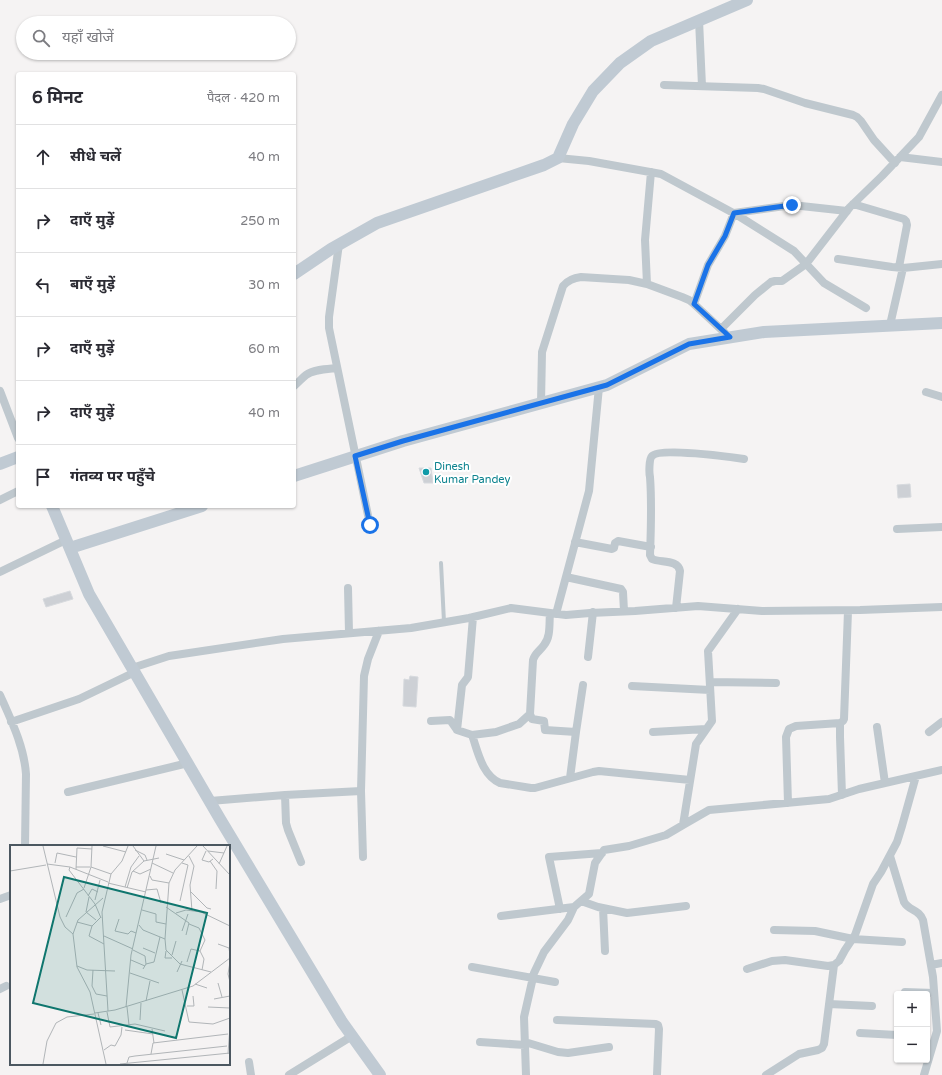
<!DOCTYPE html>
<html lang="hi">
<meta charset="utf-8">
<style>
body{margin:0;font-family:"Varela Round","Noto Sans Devanagari",sans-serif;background:#f7f7f7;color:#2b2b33}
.controls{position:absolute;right:12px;bottom:12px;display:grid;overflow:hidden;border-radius:4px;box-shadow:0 1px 3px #0004}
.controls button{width:36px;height:36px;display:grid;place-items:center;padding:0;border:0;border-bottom:1px solid #e1e1e2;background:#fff;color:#2b2b33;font:20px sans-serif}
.stop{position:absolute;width:12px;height:12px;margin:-9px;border:3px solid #1a73e8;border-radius:50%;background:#fff}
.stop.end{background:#1a73e8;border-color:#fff;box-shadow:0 1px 4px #0008}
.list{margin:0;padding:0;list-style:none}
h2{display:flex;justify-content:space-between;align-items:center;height:52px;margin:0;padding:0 16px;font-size:17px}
h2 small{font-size:13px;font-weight:400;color:#7c7c81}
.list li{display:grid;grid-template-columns:26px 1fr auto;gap:12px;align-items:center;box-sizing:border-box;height:64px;padding:0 16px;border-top:1px solid #e1e1e2}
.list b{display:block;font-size:15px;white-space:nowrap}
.list em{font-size:13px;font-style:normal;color:#7c7c81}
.icon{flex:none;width:22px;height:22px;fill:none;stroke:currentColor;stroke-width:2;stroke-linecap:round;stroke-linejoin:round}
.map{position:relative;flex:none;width:942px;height:1075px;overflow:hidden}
.search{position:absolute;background:#fff;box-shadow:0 1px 3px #0004;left:16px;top:16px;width:280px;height:44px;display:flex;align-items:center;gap:10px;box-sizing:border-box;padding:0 14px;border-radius:22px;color:#7c7c81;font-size:15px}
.panel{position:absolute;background:#fff;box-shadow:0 1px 3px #0004;left:16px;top:72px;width:280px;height:436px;border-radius:4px}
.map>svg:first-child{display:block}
.building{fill:#cdd0d5;stroke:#d7dade}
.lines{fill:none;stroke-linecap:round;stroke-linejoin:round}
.lane{stroke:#bfc8ce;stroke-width:4}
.street{stroke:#bfc8ce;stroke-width:8}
.secondary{stroke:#c0cad3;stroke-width:12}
.route{stroke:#1a73e8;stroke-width:5}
.culture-dot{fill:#0f9aa8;stroke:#fff;stroke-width:1.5}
.labels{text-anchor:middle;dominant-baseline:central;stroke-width:4;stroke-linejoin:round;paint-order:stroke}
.culture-label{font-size:11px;fill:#0d838f;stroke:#fff;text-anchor:start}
.inset-road{fill:none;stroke:#b1b5b8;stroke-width:1}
.view{fill:#0f766e;fill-opacity:0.15;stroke:#0f766e;stroke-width:2}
.inset-edge{fill:none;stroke:#4b5760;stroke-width:2}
</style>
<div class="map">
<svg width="942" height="1075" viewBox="0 0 942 1075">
<rect width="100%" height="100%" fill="#f5f3f3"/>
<!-- building -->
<path class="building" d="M 419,468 L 431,468 L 433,483 L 424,483 Z
M 910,484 L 911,497 L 898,498 L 897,485 Z
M 70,591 L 73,599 L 46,607 L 43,599 Z
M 410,676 L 418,677 L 416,707 L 403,706 L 404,679 L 409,680 Z"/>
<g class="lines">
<!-- lane -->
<path class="lane" d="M 441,563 L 444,622"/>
<!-- street -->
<path class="street" d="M 699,20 L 702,86
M 664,85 L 758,88 L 764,89 L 805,103 L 853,115 L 857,117 L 861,121 L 874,140 L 895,163
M 900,157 L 942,162
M 558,158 L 589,161 L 661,174 L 737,215 L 794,251 L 824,283 L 866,308
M 853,204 L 904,219 L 906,221 L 907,225 L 899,267
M 339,244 L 329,317 L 329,328 L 370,525
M 838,259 L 892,267 L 903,268 L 942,264
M 647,284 L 645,240 L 651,172
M 694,304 L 708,265 L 725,236 L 734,213 L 792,205 L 847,211
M 890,325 L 903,268
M 721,329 L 755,295 L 771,282 L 775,281 L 782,281 L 806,264 L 850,207 L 882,176 L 919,137 L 942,95
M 294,386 C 298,383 302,378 306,375 C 314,369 327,369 337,368
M 0,391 L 18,438
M 926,392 L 942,397
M 541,403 L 542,352 L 563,286 C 568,280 573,278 581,277 L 629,280 L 647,284 L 682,297 L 689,300 L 694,304 L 725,333
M 0,500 L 18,491
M 897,529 L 942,527
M 575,542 L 612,549 L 614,548 L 615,543 L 618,541 L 651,547
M 0,572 L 66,540
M 566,577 L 621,589 L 623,592 L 624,611
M 348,588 L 349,633
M 676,608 L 680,571 C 678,559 660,563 652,559 L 650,555 C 651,529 652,503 650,477 C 649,473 649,459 652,456 C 659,447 730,457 744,459
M 550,613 C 549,623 551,637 544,645 C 540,651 535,653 533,660 L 530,714 L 532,719 L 544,721 L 545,730 L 576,732
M 556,614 L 589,491 L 599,387
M 588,657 L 593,612
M 132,668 L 169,656 L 283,639 L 411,628 L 469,618 L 511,608 L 566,615 L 590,613 L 635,611 L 698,606 L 762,611 L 860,610 L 942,607
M 710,682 L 776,683
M 632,686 L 710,690
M 0,695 C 11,720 24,746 26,774 L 25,846
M 431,721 L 450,720 L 457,730 L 472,735 L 496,732 L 519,724 L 530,714
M 11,722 L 79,699 L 135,672
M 840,723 L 840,737 L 842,795
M 877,727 L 885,783
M 457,730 L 462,685 L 468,677 L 473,617
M 653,732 L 706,729
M 929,732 L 942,722
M 472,735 C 478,752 482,775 500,783 L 531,788 L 535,788 L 593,772 L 599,771 L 690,780
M 570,778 L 576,732 L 583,685
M 68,792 L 188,763
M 285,795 L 286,823 L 288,830 L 301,862
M 210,801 L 285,795 L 361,791
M 788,803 L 786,737 L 789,729 L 796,726 L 840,723 L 843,721 L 844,719 L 848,611
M 683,825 L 709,810 L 829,799 L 859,789 L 942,770
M 890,856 L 904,902 C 909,911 919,909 923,920 L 933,977 L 937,1031 L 924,1075
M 363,857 L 361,791 L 364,676 L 368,659 L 379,631
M 0,899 L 11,895
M 581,901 L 598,907 L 627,913 L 686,906
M 603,908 L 605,951
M 560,909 L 549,857 L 602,853
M 501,916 L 574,907
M 774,930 L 815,931 L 853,939 L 902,942
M 931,965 L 942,963
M 472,967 L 555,982
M 747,969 L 772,961 L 785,960 L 828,966 L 834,965 L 839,961 L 845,950 L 855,935 L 873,884 L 881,872 L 897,842 L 902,826 L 916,776
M 0,989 L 6,986
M 905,992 L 934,993
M 829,1004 L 872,1006
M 557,1020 L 656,1024 L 658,1025 L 659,1029 L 657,1075
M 860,1033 L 897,1035
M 480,1042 L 525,1045
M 525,1042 L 558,1052 L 568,1053 L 609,1047
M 249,1062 L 251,1075
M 289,1075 L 352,1036
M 526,1075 L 524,1017 L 534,973 L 544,952 L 568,920 L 574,907 L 589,894 L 595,863 L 604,850 L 629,846 L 666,835 L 683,825 L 696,744 L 712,721 L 708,651 L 738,609
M 766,1075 L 799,1054 L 818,1050 L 822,1048 L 824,1044 L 834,965"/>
<!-- secondary -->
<path class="secondary" d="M 294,274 L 331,249 L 377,223 L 544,165 L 558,158 L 573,124 L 593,91 L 620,63 L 651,41 L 747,0
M 0,464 L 18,457
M 294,476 L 403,441 L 607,385 L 689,344 L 764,332 L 942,323
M 52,506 L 89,594 L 220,819 L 342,1022 L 380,1075
M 70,548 L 202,506"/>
</g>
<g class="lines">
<!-- route -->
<path class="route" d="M 370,525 L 355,456 L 403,441 L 607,385 L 689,344 L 730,337 L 694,304 L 708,265 L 725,236 L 734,213 L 792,205"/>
</g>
<!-- markers -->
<circle class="culture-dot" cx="426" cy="472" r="4"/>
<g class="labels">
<!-- culture labels -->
<g class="culture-label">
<text x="434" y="466">Dinesh<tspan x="434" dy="13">Kumar Pandey</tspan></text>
</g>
</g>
<!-- overview -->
<g transform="translate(10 845)">
<rect width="220" height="220" fill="#f5f3f3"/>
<path class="inset-road" d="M 33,1 L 50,72 L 55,82 L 63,89 L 67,122 L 80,147 L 96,219M 93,1 L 116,7M 123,1 L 134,16 L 149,13M 193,1 L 220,30M 125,5 L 135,10 L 137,15M 196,6 L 192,15 L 199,17 L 203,14M 198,6 L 214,8M 156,9 L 174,15M 179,11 L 184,21 L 180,40 L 182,66M 200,16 L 207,26 L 206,44M 45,18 L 47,8 L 66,12M 142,18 L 163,28M 37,19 L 60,22 L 59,25 L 85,59 L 91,73M 209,19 L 217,1M 60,22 L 98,37M 66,22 L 80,22M 81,22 L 101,29M 66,24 L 67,3 L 82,4M 0,26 L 36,20M 123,26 L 130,29 L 141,24M 140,31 L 142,35 L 159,38M 98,38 L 136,47M 115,42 L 121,22 L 129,11M 74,43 L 81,22 L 82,1M 117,43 L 122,27 L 134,16M 136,45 L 147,44 L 151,58M 181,47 L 197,63 L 201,64M 78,51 L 82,44 L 88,47M 79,52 L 76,67 L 86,75M 85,55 L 90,35M 170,56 L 178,20 L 172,18M 156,62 L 179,78 L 176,90M 132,65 L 146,69 L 146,77 L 156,79M 166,68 L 176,65 L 191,67 L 220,81M 56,72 L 67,48 L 74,44M 91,72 L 82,81 L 79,91 L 94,99M 109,74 L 105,86 L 118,89 L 121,86 L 126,88M 67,77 L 82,81M 179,79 L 189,83 L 195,95 L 190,106 L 194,114 L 192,125M 129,80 L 133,85 L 155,94 L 156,105 L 170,119 L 201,127M 172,86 L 178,69M 63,89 L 68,75 L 93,53M 94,91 L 123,104M 155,94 L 159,38 L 165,25 L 187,1M 208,99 L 219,103 L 220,110M 133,103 L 145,108M 123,105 L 135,111M 156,106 L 155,113 L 162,113M 162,110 L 166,96M 121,115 L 135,121M 177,117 L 181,104 L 190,106M 220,117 L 218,129 L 220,137M 136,119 L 144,117 L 150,92M 67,121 L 77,125 L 105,126M 133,124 L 136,119 L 135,111M 83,125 L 82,141 L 86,149 L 97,151M 167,127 L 172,116M 120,128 L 149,138M 208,138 L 212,152M 185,139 L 197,143M 172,145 L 179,177 L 203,179 L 220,173M 204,154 L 220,151M 136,156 L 140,136M 177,161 L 184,161 L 183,151M 116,162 L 121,110 L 146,1M 117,162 L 119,180M 198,162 L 220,163M 98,166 L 92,67 L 101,29 L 112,16 L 118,1M 97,167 L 100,182 L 125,179 L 155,186M 85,168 L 105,165 L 183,141 L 220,113M 88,168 L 91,180M 130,175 L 131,158M 142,184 L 144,198M 115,185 L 143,189M 94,205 L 101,200 L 105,201 L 111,190 L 112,182M 141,209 L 143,198 L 218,189M 218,209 L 220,181M 117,218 L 119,212 L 125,211 L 217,201M 33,219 L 37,196 L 46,178 L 57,172 L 84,169M 110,219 L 220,208"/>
<path class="view" d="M 54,32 L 197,68 L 166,193 L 23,158 Z"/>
<rect width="220" height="220" class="inset-edge"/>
</g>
</svg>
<div class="controls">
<button>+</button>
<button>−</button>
</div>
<div class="stop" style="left:370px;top:525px"></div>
<div class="stop end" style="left:792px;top:205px"></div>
<div class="search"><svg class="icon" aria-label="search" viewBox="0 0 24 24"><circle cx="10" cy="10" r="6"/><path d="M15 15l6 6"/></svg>यहाँ खोजें</div>
<section class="panel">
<h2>6 मिनट<small>पैदल · 420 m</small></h2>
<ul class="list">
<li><svg class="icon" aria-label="ahead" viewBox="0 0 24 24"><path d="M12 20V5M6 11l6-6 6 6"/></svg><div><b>सीधे चलें</b></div><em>40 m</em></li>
<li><svg class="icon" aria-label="right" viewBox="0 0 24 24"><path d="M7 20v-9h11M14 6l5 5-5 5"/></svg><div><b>दाएँ मुड़ें</b></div><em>250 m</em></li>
<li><svg class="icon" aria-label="left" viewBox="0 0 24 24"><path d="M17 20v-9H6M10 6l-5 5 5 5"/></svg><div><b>बाएँ मुड़ें</b></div><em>30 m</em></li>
<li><svg class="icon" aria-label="right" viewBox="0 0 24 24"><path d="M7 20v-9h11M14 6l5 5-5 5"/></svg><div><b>दाएँ मुड़ें</b></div><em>60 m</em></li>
<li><svg class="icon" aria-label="right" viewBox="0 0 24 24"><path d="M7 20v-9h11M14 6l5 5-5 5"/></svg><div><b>दाएँ मुड़ें</b></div><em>40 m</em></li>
<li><svg class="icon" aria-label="arrive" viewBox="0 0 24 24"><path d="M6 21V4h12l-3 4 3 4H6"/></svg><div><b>गंतव्य पर पहुँचे</b></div></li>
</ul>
</section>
</div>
